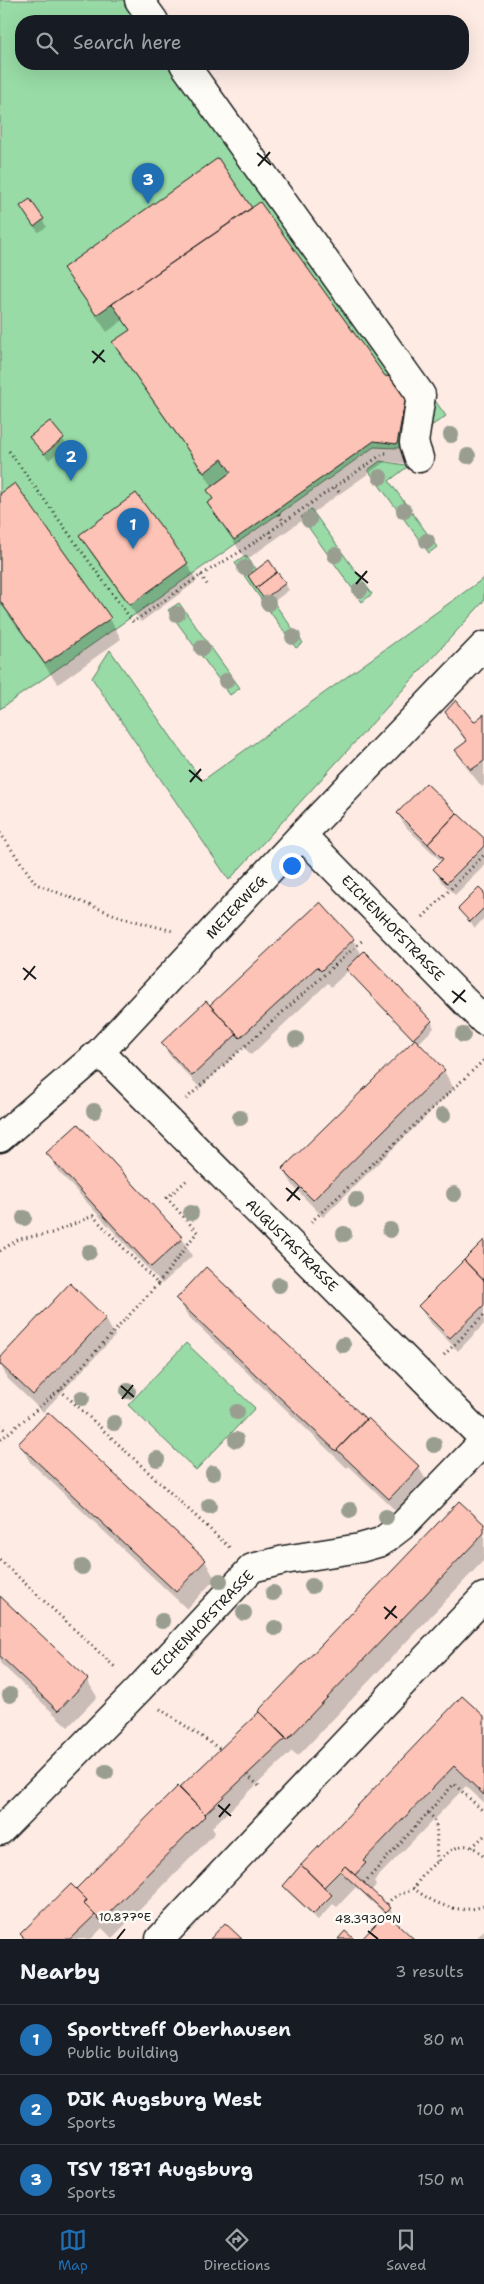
<!DOCTYPE html>
<meta charset="utf-8">
<style>
body{margin:0;font-family:"Shantell Sans",sans-serif;background:#20242c;color:#f1f3f6}
.you{position:absolute;left:291px;top:865px;width:18px;height:18px;margin:-12px;border:4px solid #fff;border-radius:50%;background:#1a73e8;box-shadow:0 0 0 8px #1a73e833}
.badge{display:grid;place-items:center;width:32px;height:32px;border-radius:50%;background:#1f6fb2;color:#fff;font-size:16px;font-weight:700}
.pin{position:absolute;translate:-50% -41px;filter:drop-shadow(0 1px 2px #0008)}
.pin::after{content:'';position:absolute;top:26px;width:18px;height:15px;background:inherit;clip-path:polygon(0 0,100% 0,50% 100%)}
.list{margin:0;padding:0;list-style:none}
h2{display:flex;justify-content:space-between;align-items:center;height:65px;margin:0;padding:0 20px;font-size:21px}
h2 small{font-size:16px;font-weight:400;color:#9ea1a6}
.list li{display:grid;grid-template-columns:32px 1fr auto;gap:15px;align-items:center;box-sizing:border-box;height:70px;padding:0 20px;border-top:1px solid #363941}
.list b{display:block;font-size:19px;white-space:nowrap}
.list p{margin:0;font-size:16px;white-space:nowrap;color:#9ea1a6}
.list em{font-size:16px;font-style:normal;color:#9ea1a6}
.icon{flex:none;width:28px;height:28px;fill:none;stroke:currentColor;stroke-width:2;stroke-linecap:round;stroke-linejoin:round}
.map{position:relative;flex:none;width:484px;height:1939px;overflow:hidden}
.search{position:absolute;background:#171b24;box-shadow:0 5px 20px #0002;left:15px;right:15px;top:15px;height:55px;display:flex;align-items:center;gap:12px;box-sizing:border-box;padding:0 18px;border-radius:20px;color:#9ea1a6;font-size:19px}
.sheet{height:275px;background:#171b24}
nav{display:flex;justify-content:space-around;align-items:center;box-sizing:border-box;height:70px;border-top:1px solid #363941;background:#171b24;font-size:14px;color:#9ea1a6}
nav a{display:grid;justify-items:center;gap:2px}
nav .on{color:#1f6fb2}
.map>svg:first-child{display:block}
.green{fill:#98dba6;stroke:#5a7c61}
.shadow{fill:#0003}
.building{fill:#fdc3b6;stroke:#1c1c1c}
.lines{fill:none;stroke-linecap:round;stroke-linejoin:round}
.minor-casing{stroke:#1c1c1c;stroke-width:31}
.path{stroke:#1c1c1c;stroke-width:3;stroke-dasharray:1 4;stroke-linecap:butt}
.minor{stroke:#fdfcf7;stroke-width:28}
.tree{fill:#999e90}
.ticks{fill:none;stroke:#1c1c1c;stroke-width:2}
.labels{text-anchor:middle;dominant-baseline:central;stroke-width:5;stroke-linejoin:round;paint-order:stroke}
.street-label{font-size:14px;fill:#1c1c1c;stroke:#fdfcf7}
.ticks-label{font-size:12px;text-anchor:middle;fill:#1c1c1c;stroke:#fdfcf7;stroke-width:5;stroke-linejoin:round;paint-order:stroke}
</style>
<div class="map">
<svg width="484" height="1939" viewBox="0 0 484 1939">
<rect width="100%" height="100%" fill="#fdebe4"/>
<filter id="ink" filterUnits="userSpaceOnUse"><feTurbulence type="fractalNoise" baseFrequency=".02" numOctaves="2"/><feDisplacementMap in="SourceGraphic" scale="10" xChannelSelector="R" yChannelSelector="G"/><feConvolveMatrix kernelMatrix="1 2 1 2 8 2 1 2 1" color-interpolation-filters="sRGB"/></filter>
<g filter="url(#ink)">
<!-- green -->
<path class="green" d="M 0,0 L 149,0 L 164,21 L 21,21 L 21,64 L 194,64 L 446,416 L 398,448 L 374,447 L 0,709 Z
M 380,461 L 405,465 L 407,467 L 389,481 L 437,547 L 429,553 L 368,470 Z
M 311,509 L 372,594 L 362,602 L 301,517 Z
M 246,556 L 257,570 L 248,576 L 264,599 L 269,596 L 303,643 L 296,648 L 235,563 Z
M 484,578 L 484,601 L 229,880 L 92,678 L 110,650 L 202,781 Z
M 179,603 L 240,688 L 230,695 L 168,610 Z
M 186,1343 L 255,1408 L 196,1470 L 128,1405 Z"/>
<!-- shadow -->
<path class="shadow" d="M 29,201 L 47,227 L 38,232 L 25,213 Z
M 251,210 L 384,377 L 408,381 L 408,464 L 386,461 L 246,560 L 209,504 L 214,500 L 213,487 L 126,363 L 114,343 L 130,331 L 123,320 L 107,332 L 64,269 Z
M 50,422 L 67,445 L 49,460 L 35,443 Z
M 0,495 L 110,619 L 121,639 L 58,684 L 0,603 Z
M 81,536 L 187,564 L 197,581 L 141,622 L 91,553 Z
M 253,583 L 285,584 L 289,590 L 269,605 Z
M 446,712 L 474,724 L 484,716 L 484,785 L 482,787 L 467,768 L 457,751 L 467,743 Z
M 398,814 L 484,840 L 484,866 L 455,895 L 442,882 L 434,869 L 442,862 L 406,827 Z
M 484,895 L 484,918 L 475,928 L 460,910 Z
M 353,940 L 362,955 L 431,1021 L 434,1028 L 418,1044 L 444,1071 L 454,1089 L 323,1217 L 294,1187 L 284,1170 L 415,1041 L 348,971 L 331,987 L 328,983 L 251,1055 L 244,1047 L 200,1088 L 170,1056 L 162,1044 L 214,1010 L 211,1005 Z
M 48,1153 L 182,1238 L 192,1256 L 162,1284 L 58,1171 Z
M 484,1242 L 484,1324 L 458,1351 L 427,1319 L 419,1306 Z
M 206,1269 L 366,1421 L 419,1468 L 426,1480 L 397,1512 L 349,1466 L 347,1468 L 188,1316 L 178,1299 Z
M 105,1318 L 115,1336 L 43,1412 L 8,1379 L 0,1364 L 0,1360 Z
M 48,1414 L 205,1561 L 215,1579 L 187,1609 L 30,1462 L 20,1444 Z
M 484,1525 L 484,1560 L 298,1756 L 292,1751 L 212,1827 L 215,1833 L 112,1938 L 102,1928 L 91,1939 L 24,1939 L 22,1934 L 80,1895 L 183,1794 Z
M 0,1597 L 87,1680 L 97,1697 L 68,1727 L 0,1663 Z
M 462,1697 L 484,1718 L 484,1803 L 466,1786 L 374,1881 L 376,1885 L 371,1891 L 390,1909 L 394,1915 L 391,1919 L 413,1939 L 364,1939 L 386,1915 L 356,1887 L 337,1907 L 333,1904 L 318,1920 L 288,1892 L 284,1886 Z
M 484,1930 L 484,1939 L 476,1939 Z"/>
<!-- building -->
<path class="building" d="M 218,158 L 252,208 L 96,315 L 63,268 Z
M 30,199 L 44,219 L 34,227 L 20,206 Z
M 260,202 L 385,376 L 409,380 L 397,444 L 374,441 L 234,540 L 207,503 L 213,499 L 207,490 L 231,472 L 222,459 L 204,473 L 112,342 L 130,330 L 112,304 Z
M 50,421 L 64,438 L 44,454 L 29,437 Z
M 15,483 L 111,618 L 45,664 L 0,601 L 0,494 Z
M 136,493 L 188,563 L 130,605 L 79,535 Z
M 269,560 L 277,572 L 256,588 L 248,576 Z
M 277,572 L 286,583 L 264,599 L 256,588 Z
M 456,700 L 474,722 L 484,714 L 484,761 L 471,770 L 455,750 L 467,741 L 445,712 Z
M 426,783 L 457,813 L 428,844 L 397,813 Z
M 457,813 L 484,838 L 484,846 L 447,883 L 433,869 L 443,859 L 428,844 Z
M 479,888 L 484,893 L 484,908 L 470,922 L 458,909 Z
M 320,902 L 354,939 L 321,971 L 317,967 L 240,1038 L 210,1005 Z
M 364,951 L 432,1021 L 413,1039 L 346,969 Z
M 206,1001 L 237,1034 L 192,1076 L 161,1043 Z
M 415,1039 L 445,1070 L 313,1200 L 282,1169 Z
M 78,1124 L 183,1238 L 151,1267 L 46,1153 Z
M 484,1240 L 484,1281 L 464,1260 Z
M 464,1260 L 484,1281 L 484,1305 L 450,1338 L 418,1306 Z
M 206,1267 L 366,1419 L 336,1451 L 176,1299 Z
M 70,1283 L 106,1318 L 33,1395 L 0,1364 L 0,1358 Z
M 48,1412 L 206,1560 L 176,1592 L 18,1444 Z
M 368,1418 L 420,1467 L 389,1499 L 337,1450 Z
M 459,1501 L 484,1524 L 484,1533 L 287,1740 L 258,1711 Z
M 0,1596 L 88,1679 L 58,1711 L 0,1656 Z
M 462,1696 L 484,1716 L 484,1795 L 454,1766 L 363,1861 L 366,1863 L 355,1875 L 345,1866 L 324,1887 L 301,1865 Z
M 259,1712 L 286,1738 L 205,1814 L 179,1788 Z
M 178,1786 L 206,1815 L 101,1921 L 84,1904 L 87,1900 L 76,1889 Z
M 301,1865 L 332,1895 L 313,1914 L 283,1886 Z
M 345,1866 L 391,1908 L 386,1913 L 340,1871 Z
M 71,1884 L 87,1900 L 84,1904 L 95,1915 L 70,1939 L 25,1939 L 20,1934 Z
M 386,1913 L 414,1939 L 362,1939 Z
M 225,1923 L 242,1939 L 210,1939 Z
M 345,1931 L 354,1939 L 338,1939 Z"/>
<g class="lines">
<!-- minor casing -->
<g class="minor-casing">
<path id="minor" d="M 139,0 L 154,21
M 184,64 L 421,395 L 414,443 L 419,458
M 302,835 L 484,1021
M 100,1052 L 484,1439
M 0,1138 L 100,1052 L 302,835 L 484,646
M 0,1831 L 139,1689 L 252,1568 L 284,1560 L 360,1548 L 381,1542 L 402,1526 L 484,1441
M 160,1939 L 484,1597"/>
</g>
<!-- path -->
<path class="path" d="M 9,451 L 133,622 L 201,575 L 243,550 L 384,453 L 387,453
M 335,487 L 341,495
M 276,510 L 284,522
M 269,532 L 273,539
M 201,575 L 208,586
M 0,833 L 36,884 L 123,918 L 173,931
M 423,917 L 484,855
M 186,1099 L 364,939
M 311,1222 L 484,1060
M 0,1251 L 19,1239 L 52,1233 L 93,1216 L 158,1284 L 60,1390 L 0,1440
M 158,1284 L 197,1232 L 167,1198 L 187,1180
M 444,1355 L 484,1315
M 60,1390 L 230,1548
M 0,1425 L 7,1432
M 0,1560 L 117,1669
M 160,1709 L 220,1749
M 247,1775 L 261,1788
M 428,1813 C 443,1823 433,1847 438,1861
M 472,1847 L 484,1836
M 364,1883 L 454,1784 L 484,1812
M 413,1888 C 434,1904 458,1915 484,1906
M 387,1904 C 394,1894 406,1894 414,1888 C 417,1885 418,1881 421,1878 C 425,1871 432,1866 438,1861 C 454,1847 467,1837 484,1857"/>
<!-- minor -->
<use href="#minor" class="minor"/>
</g>
<!-- trees -->
<g class="tree">
<circle cx="451" cy="435" r="8"/>
<circle cx="468" cy="456" r="8"/>
<circle cx="380" cy="477" r="8"/>
<circle cx="404" cy="511" r="8"/>
<circle cx="309" cy="520" r="8"/>
<circle cx="427" cy="541" r="8"/>
<circle cx="335" cy="555" r="8"/>
<circle cx="245" cy="568" r="8"/>
<circle cx="360" cy="590" r="8"/>
<circle cx="268" cy="603" r="8"/>
<circle cx="177" cy="614" r="8"/>
<circle cx="293" cy="637" r="8"/>
<circle cx="202" cy="648" r="8"/>
<circle cx="226" cy="681" r="8"/>
<circle cx="463" cy="1035" r="8"/>
<circle cx="296" cy="1039" r="8"/>
<circle cx="94" cy="1111" r="8"/>
<circle cx="443" cy="1115" r="8"/>
<circle cx="240" cy="1118" r="8"/>
<circle cx="454" cy="1194" r="8"/>
<circle cx="356" cy="1200" r="8"/>
<circle cx="191" cy="1213" r="8"/>
<circle cx="24" cy="1218" r="8"/>
<circle cx="390" cy="1230" r="8"/>
<circle cx="344" cy="1234" r="8"/>
<circle cx="89" cy="1252" r="8"/>
<circle cx="279" cy="1285" r="8"/>
<circle cx="343" cy="1345" r="8"/>
<circle cx="128" cy="1391" r="8"/>
<circle cx="82" cy="1398" r="8"/>
<circle cx="237" cy="1412" r="8"/>
<circle cx="114" cy="1423" r="8"/>
<circle cx="236" cy="1440" r="8"/>
<circle cx="434" cy="1445" r="8"/>
<circle cx="157" cy="1459" r="8"/>
<circle cx="213" cy="1473" r="8"/>
<circle cx="209" cy="1506" r="8"/>
<circle cx="350" cy="1510" r="8"/>
<circle cx="386" cy="1517" r="8"/>
<circle cx="82" cy="1567" r="8"/>
<circle cx="220" cy="1581" r="8"/>
<circle cx="312" cy="1586" r="8"/>
<circle cx="273" cy="1593" r="8"/>
<circle cx="244" cy="1613" r="8"/>
<circle cx="162" cy="1621" r="8"/>
<circle cx="275" cy="1628" r="8"/>
<circle cx="10" cy="1695" r="8"/>
<circle cx="106" cy="1772" r="8"/>
</g>
</g>
<!-- ticks -->
<path class="ticks" d="M 257,153 L 271,165M 258,166 L 270,152M 92,351 L 105,362M 93,363 L 104,350M 355,572 L 368,583M 356,584 L 367,571M 189,770 L 202,781M 190,782 L 201,769M 23,968 L 36,979M 24,980 L 35,966M 452,991 L 466,1002M 453,1003 L 465,990M 286,1188 L 300,1200M 287,1201 L 299,1187M 121,1386 L 134,1397M 122,1399 L 133,1385M 384,1607 L 397,1618M 385,1619 L 396,1606M 218,1805 L 231,1816M 219,1817 L 230,1804M 368,1931 L 378,1939M 117,1939 L 125,1929"/>
<g class="labels">
<!-- street labels -->
<g class="street-label">
<text transform="translate(236 907) rotate(-47)">MEIERWEG</text>
<text transform="translate(393 928) rotate(46)">EICHENHOFSTRASSE</text>
<text transform="translate(292 1245) rotate(45)">AUGUSTASTRASSE</text>
<text transform="translate(202 1623) rotate(-46)">EICHENHOFSTRASSE</text>
</g>
</g>
<g class="ticks-label">
<text x="125" y="1921">10.877°E</text>
<text x="368" y="1923">48.3930°N</text>
</g>
</svg>
<div class="you"></div>
<div class="pin badge" style="left:133px;top:549px">1</div>
<div class="pin badge" style="left:71px;top:481px">2</div>
<div class="pin badge" style="left:148px;top:204px">3</div>
<div class="search"><svg class="icon" aria-label="search" viewBox="0 0 24 24"><circle cx="10" cy="10" r="6"/><path d="M15 15l6 6"/></svg>Search here</div>
</div>
<section class="sheet">
<h2>Nearby<small>3 results</small></h2>
<ul class="list">
<li><span class="badge">1</span><div><b>Sporttreff Oberhausen</b><p>Public building</p></div><em>80 m</em></li>
<li><span class="badge">2</span><div><b>DJK Augsburg West</b><p>Sports</p></div><em>100 m</em></li>
<li><span class="badge">3</span><div><b>TSV 1871 Augsburg</b><p>Sports</p></div><em>150 m</em></li>
</ul>
</section>
<nav>
<a class="on"><svg class="icon" aria-label="map" viewBox="0 0 24 24"><path d="M3 6l6-2 6 2 6-2v14l-6 2-6-2-6 2zM9 4v14M15 6v14"/></svg>Map</a>
<a><svg class="icon" aria-label="directions" viewBox="0 0 24 24"><path d="M12 3l9 9-9 9-9-9zM9 14v-3h6M13 9l2 2-2 2"/></svg>Directions</a>
<a><svg class="icon" aria-label="saved" viewBox="0 0 24 24"><path d="M7 4h10v16l-5-4-5 4z"/></svg>Saved</a>
</nav>
